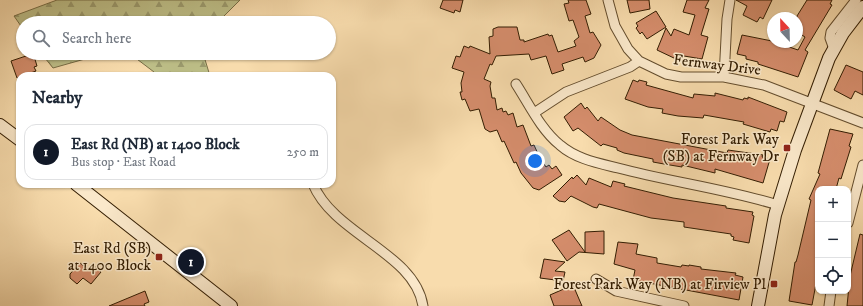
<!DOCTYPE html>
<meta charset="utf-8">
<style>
body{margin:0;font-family:"IM FELL DW Pica",serif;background:#f2f2f3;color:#1f2937}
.controls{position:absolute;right:12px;bottom:12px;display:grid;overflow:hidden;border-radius:8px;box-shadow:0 1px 3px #0004}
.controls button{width:36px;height:36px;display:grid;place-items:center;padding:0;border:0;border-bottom:1px solid #e0e1e3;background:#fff;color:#1f2937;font:20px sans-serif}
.compass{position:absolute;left:767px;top:12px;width:36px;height:36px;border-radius:50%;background:#fff;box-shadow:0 1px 3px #0004;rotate:338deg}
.you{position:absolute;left:535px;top:161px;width:14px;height:14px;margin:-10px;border:3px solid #fff;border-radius:50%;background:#1a73e8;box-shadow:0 0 0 6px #1a73e833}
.badge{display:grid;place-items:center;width:26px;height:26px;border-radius:50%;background:#111827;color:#fff;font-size:13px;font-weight:700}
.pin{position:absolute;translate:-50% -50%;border:2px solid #fff;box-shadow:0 1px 4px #0006}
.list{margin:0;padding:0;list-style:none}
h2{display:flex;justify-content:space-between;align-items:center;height:52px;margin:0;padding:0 16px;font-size:17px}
h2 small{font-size:13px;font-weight:400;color:#747a83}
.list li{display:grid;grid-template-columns:26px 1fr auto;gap:12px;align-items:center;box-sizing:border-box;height:56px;margin:0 8px 8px;padding:0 8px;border:1px solid #e0e1e3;border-radius:12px}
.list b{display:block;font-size:15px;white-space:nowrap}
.list p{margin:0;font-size:13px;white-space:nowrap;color:#747a83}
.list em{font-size:13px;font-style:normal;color:#747a83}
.icon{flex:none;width:22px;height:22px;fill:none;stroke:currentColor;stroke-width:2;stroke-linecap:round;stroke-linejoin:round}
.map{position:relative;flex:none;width:863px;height:306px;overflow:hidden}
.search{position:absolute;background:#fff;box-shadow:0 1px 3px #0004;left:16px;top:16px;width:320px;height:44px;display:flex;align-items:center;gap:10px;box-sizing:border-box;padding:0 14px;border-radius:22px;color:#747a83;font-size:15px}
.panel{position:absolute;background:#fff;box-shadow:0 1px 3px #0004;left:16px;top:72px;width:320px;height:116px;border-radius:12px}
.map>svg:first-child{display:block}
.forest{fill:url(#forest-firs);stroke:#786e46}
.building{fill:#d58d6c;stroke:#331d02}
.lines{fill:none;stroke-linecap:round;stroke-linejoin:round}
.street-casing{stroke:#644d2d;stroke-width:11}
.secondary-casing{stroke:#331d02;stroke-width:14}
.street{stroke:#fae8ca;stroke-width:9}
.secondary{stroke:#fae8ca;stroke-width:12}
.poi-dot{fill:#8f2418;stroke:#fae8ca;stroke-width:1.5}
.labels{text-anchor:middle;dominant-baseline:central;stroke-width:3;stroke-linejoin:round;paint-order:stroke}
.street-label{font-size:15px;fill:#331d02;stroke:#fae8ca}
.poi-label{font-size:15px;fill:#331d02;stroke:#fae8ca;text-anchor:end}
</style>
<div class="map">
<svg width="863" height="306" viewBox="0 0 863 306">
<defs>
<pattern id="forest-firs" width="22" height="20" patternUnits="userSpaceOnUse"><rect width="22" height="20" fill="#bec089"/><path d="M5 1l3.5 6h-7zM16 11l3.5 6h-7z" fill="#9b9b6e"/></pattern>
</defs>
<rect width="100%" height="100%" fill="#f8dcad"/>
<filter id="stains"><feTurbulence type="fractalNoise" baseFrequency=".005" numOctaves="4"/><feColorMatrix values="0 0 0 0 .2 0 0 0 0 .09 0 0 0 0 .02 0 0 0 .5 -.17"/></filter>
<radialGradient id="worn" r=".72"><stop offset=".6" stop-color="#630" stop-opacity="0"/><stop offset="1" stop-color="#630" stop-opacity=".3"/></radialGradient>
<!-- forest -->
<path class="forest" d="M 57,0 L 240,0 L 217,23 L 23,23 L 23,29 L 14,16 Z
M 41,53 L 106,53 L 53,68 Z
M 129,53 L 203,53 L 210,76 L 156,76 L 154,72 Z"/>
<!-- building -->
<path class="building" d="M 443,0 L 463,0 L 460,12 L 455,10 L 454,13 L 440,8 Z
M 568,0 L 586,0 L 591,14 L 585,16 L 590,33 L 593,32 L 601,45 L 594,58 L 585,62 L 583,57 L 562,64 L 564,70 L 552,74 L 546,56 L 531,60 L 529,54 L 496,56 L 492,65 L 490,64 L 484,79 L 491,82 L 490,86 L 492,98 L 495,98 L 497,110 L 502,108 L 503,112 L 506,111 L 508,115 L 513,113 L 517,127 L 523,125 L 531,146 L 534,145 L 543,165 L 544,164 L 546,167 L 549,165 L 552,169 L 556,166 L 562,175 L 539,190 L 533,188 L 521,173 L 516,162 L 514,163 L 504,141 L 502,142 L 497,130 L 490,132 L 485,129 L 479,109 L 470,111 L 465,99 L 462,100 L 460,92 L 462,92 L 461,83 L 464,72 L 452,68 L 456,56 L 460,57 L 464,46 L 469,48 L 470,46 L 490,54 L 489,37 L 493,36 L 493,29 L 498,27 L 517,27 L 520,40 L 524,40 L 524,42 L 548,34 L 549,36 L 552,35 L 558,52 L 576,46 L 574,41 L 579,37 L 573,20 L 569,21 L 564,4 L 569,3 Z
M 627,0 L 649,0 L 650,9 L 630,13 Z
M 687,0 L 709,0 L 705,8 L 709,9 L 701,35 L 708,37 L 702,59 L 678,55 L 676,59 L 657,50 L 666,28 L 671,36 L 674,29 L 689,35 L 695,15 L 683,12 Z
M 736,0 L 772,0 L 763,19 L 760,17 L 757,22 L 743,15 L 747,6 Z
M 807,0 L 832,0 L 830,4 L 832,5 L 805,50 L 808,52 L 798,77 L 758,64 L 758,62 L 746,59 L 746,56 L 737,54 L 742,35 L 772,41 L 798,50 L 805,37 L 797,32 L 797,16 Z
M 656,11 L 666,27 L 647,39 L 642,32 L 640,34 L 636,28 L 638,26 L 636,23 Z
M 29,55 L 30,58 L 34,56 L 37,66 L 34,67 L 36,71 L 17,78 L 11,61 Z
M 846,65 L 863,72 L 863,95 L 855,91 L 851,99 L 834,90 Z
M 633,80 L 638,82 L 639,80 L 647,82 L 646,85 L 693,98 L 694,94 L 715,96 L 715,93 L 743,100 L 744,98 L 748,99 L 748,97 L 787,112 L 784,122 L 780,121 L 777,131 L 771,129 L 770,132 L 743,124 L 744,122 L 704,115 L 703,118 L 678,116 L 662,113 L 663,109 L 648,107 L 625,99 Z
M 581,103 L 585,109 L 587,107 L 598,121 L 601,117 L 620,130 L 632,135 L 727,153 L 728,150 L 763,155 L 762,157 L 770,159 L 763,183 L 715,169 L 715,173 L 682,165 L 682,167 L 664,164 L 653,162 L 653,159 L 624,153 L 617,150 L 617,148 L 603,144 L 601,146 L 578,128 L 573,131 L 564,117 Z
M 830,129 L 853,134 L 849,146 L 851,147 L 841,179 L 839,178 L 836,189 L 818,189 L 818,273 L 812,305 L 789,301 L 795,262 L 796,262 L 798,255 L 811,200 L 809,199 L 820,174 L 818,173 Z
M 577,175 L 586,185 L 589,178 L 611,187 L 613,181 L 625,184 L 624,186 L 673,198 L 726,206 L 726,208 L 753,212 L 752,215 L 754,216 L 749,243 L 733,240 L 734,237 L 731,236 L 731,234 L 684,227 L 684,222 L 651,218 L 599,204 L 597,208 L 593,207 L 571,196 L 565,202 L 559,201 L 553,196 L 572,177 L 573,179 Z
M 569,230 L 585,252 L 585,232 L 604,231 L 604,254 L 579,252 L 567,261 L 552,240 Z
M 860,234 L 863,235 L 863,306 L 847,306 L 850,276 Z
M 618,242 L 638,244 L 636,254 L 657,258 L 657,263 L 681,267 L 682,265 L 689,266 L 689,265 L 701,267 L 701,269 L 736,273 L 735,275 L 743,277 L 739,300 L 633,280 L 635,270 L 614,264 Z
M 544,259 L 565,262 L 555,271 L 565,272 L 563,281 L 540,278 Z
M 80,263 L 89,270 L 93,265 L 101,272 L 91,284 L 83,278 L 77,284 L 70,278 L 70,274 Z
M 573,285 L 582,306 L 554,306 L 550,295 Z
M 145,291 L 149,302 L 144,304 L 145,306 L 109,306 Z"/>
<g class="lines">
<!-- street casing -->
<g class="street-casing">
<path id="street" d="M 608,0 L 615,26 L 628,49 L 639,61 L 666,74 L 681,77 L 724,77 L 764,85 L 863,123
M 834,49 L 830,38 L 831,32 L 856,0
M 724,77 L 727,19 L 730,0
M 516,84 C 529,104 541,130 560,145 C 576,159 598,163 618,168 C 671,182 726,189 778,205
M 534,113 L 566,92 L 630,67 L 639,61
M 313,184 C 334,235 415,253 423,306
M 848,223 L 863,165
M 596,279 L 616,291 L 684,306
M 829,306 L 831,291"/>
</g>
<!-- secondary casing -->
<g class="secondary-casing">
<path id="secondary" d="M 0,125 L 20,140
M 76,184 L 231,306
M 758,306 L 775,215 L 795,150 L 829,58 L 843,33 L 863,7"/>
</g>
<!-- street -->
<use href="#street" class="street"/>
<!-- secondary -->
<use href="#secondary" class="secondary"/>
</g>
<!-- markers -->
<g class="poi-dot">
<rect x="783" y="144" width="8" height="8" rx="2"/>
<rect x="155" y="253" width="8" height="8" rx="2"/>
<rect x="770" y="280" width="8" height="8" rx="2"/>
</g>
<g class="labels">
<!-- street labels -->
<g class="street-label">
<text transform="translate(717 65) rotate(7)">Fernway Drive</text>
</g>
<!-- poi labels -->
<g class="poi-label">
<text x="779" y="139">Forest Park Way<tspan x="779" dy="17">(SB) at Fernway Dr</tspan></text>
<text x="151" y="248">East Rd (SB)<tspan x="151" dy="17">at 1400 Block</tspan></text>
<text x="766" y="284">Forest Park Way (NB) at Firview Pl</text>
</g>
</g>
<rect width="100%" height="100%" filter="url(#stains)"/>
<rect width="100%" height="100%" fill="url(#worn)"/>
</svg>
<div class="controls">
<button>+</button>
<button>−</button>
<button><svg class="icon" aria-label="locate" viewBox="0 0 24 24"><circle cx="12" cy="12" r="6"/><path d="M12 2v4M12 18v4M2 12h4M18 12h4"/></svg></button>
</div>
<svg class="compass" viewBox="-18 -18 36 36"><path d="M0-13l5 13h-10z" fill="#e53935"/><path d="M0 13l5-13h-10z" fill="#747a83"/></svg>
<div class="you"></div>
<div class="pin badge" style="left:191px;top:262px">1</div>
<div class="search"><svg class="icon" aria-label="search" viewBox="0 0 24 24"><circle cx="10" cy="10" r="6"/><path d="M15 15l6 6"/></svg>Search here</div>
<section class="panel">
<h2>Nearby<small></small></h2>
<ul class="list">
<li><span class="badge">1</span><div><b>East Rd (NB) at 1400 Block</b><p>Bus stop · East Road</p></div><em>250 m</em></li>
</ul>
</section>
</div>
